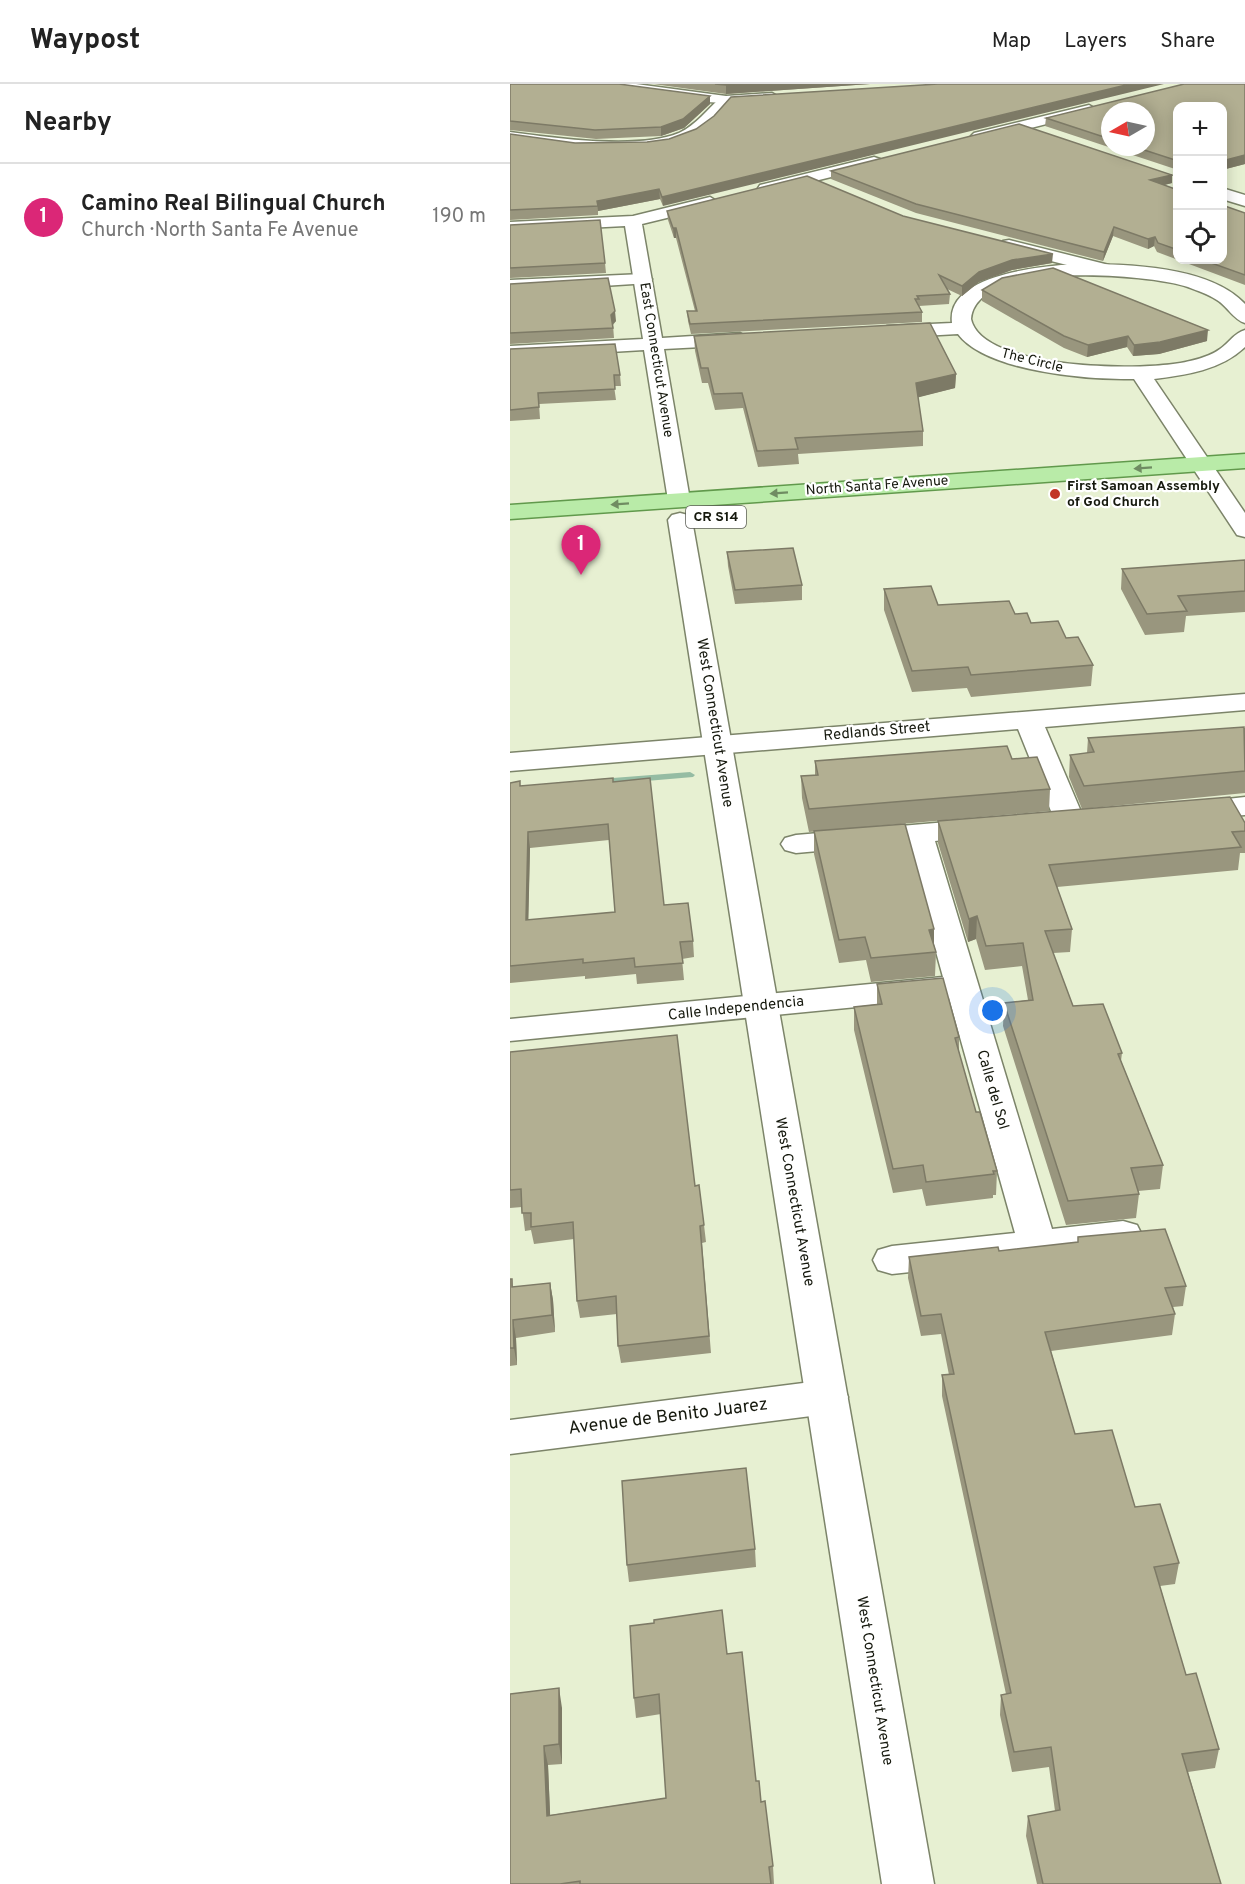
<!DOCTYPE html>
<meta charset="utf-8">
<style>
body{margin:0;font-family:Overpass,sans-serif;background:#f6f6f6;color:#222}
.controls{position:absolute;right:18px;top:18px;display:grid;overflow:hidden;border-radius:12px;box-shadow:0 3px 15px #0003}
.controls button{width:54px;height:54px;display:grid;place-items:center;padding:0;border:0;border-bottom:2px solid #e0e0e0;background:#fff;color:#222;font:30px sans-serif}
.compass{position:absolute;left:591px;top:18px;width:54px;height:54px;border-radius:50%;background:#fff;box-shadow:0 3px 15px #0003;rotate:261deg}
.you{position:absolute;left:483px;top:927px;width:21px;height:21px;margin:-15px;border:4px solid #fff;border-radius:50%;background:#1a73e8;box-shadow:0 0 0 9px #1a73e833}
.badge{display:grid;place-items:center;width:39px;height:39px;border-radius:50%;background:#db2777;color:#fff;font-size:20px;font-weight:700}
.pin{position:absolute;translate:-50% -50px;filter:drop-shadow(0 2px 3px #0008)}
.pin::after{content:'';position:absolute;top:32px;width:21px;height:18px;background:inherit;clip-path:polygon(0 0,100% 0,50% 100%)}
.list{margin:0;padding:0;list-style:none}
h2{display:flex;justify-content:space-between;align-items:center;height:78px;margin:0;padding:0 24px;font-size:26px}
h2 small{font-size:20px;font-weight:400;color:#767676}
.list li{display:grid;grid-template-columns:39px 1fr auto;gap:18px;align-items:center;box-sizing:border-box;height:108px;padding:0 24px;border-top:2px solid #e0e0e0}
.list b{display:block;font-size:22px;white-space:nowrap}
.list p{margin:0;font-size:20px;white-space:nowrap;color:#767676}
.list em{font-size:20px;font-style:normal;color:#767676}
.icon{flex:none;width:33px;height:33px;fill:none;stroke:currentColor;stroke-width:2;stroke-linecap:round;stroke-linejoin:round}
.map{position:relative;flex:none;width:735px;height:1800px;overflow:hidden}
header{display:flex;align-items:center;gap:36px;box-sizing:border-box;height:84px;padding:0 30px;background:#fff;border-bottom:2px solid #e0e0e0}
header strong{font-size:28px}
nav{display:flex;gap:33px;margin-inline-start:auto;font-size:21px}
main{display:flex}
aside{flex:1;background:#fff}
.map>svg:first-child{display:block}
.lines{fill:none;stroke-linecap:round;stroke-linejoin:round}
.stream{fill:#95bca3;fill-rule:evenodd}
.street-casing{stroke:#7c8469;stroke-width:3}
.secondary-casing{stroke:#7c8469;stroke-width:3}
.primary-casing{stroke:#61994c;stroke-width:3}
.street{fill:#fff;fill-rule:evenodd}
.secondary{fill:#fff;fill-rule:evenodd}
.primary{fill:#b9eba8;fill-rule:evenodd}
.wall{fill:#99967e;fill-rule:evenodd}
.shaded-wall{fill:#7d7a66}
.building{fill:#b2af92;stroke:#7d7a66;stroke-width:1.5;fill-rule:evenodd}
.oneway{fill:#6f8c62}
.poi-dot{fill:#c23527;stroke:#fff;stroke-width:2}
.labels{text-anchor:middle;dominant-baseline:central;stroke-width:4.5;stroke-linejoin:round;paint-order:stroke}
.far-street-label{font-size:14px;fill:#15180d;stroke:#fff}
.far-poi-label{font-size:14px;font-weight:bold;fill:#15180d;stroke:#fff;text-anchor:start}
.shield{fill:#fff;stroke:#5b5d56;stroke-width:1.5}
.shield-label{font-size:14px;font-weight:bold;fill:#15180d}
.street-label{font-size:15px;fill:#15180d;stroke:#fff}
.near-street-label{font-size:18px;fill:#15180d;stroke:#fff}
</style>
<header>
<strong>Waypost</strong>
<nav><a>Map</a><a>Layers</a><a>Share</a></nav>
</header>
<main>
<aside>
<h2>Nearby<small></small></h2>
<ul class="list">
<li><span class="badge">1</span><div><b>Camino Real Bilingual Church</b><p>Church · North Santa Fe Avenue</p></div><em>190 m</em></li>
</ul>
</aside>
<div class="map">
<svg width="735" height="1800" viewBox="0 0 735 1800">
<rect width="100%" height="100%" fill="#e7f0d2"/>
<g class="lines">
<!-- stream -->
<path class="stream" d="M 180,688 L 185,691 L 183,693 L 90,701 L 85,698 L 90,695 Z"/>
<!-- street casing -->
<g class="street-casing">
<path id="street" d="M 216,12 L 223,16 C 213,30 195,49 179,55 C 128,76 53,64 0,58 L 0,48 C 45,54 128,66 169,49 C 186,41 198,25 211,13 Z
M 499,156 L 599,181 L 602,185 L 593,190 L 493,165 L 490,161 L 493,157 Z
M 133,190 L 142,195 L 139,199 L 0,208 L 0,196 Z
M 735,610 L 735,626 L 535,643 L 575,737 L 570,743 L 560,746 L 550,743 L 545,737 L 508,645 L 0,687 L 0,669 Z
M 735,713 L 735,731 L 682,735 L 672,732 L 667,726 L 672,720 Z
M 472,735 L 483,738 L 487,744 L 483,750 L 425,757 L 542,1145 L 613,1137 L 627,1141 L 632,1151 L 627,1161 L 613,1165 L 382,1190 L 368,1186 L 363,1176 L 368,1166 L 382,1162 L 505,1149 L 439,914 L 0,957 L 0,935 L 433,893 L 396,759 L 286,769 L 275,766 L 271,760 L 275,754 L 286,751 Z
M 317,1296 L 332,1301 L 338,1313 L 332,1325 L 317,1330 L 0,1370 L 0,1336 Z"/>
</g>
<!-- secondary casing -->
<g class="secondary-casing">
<path id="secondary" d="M 87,0 L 126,0 L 216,12 L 262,9 L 269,13 C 253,31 122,8 94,4 Z
M 579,21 L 586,25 L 584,28 L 469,57 L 461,52 L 464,49 Z
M 364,73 L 370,75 L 372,78 L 370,81 L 256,109 L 248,104 L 250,101 Z
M 712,104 L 735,111 L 735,122 L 712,115 Z
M 200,113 L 208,118 L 206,122 L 132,140 L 152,254 L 230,249 L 240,255 L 230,261 L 154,265 L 180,416 L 177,421 L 161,421 L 158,416 L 134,266 L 0,274 L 0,262 L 133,255 L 115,142 L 0,148 L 0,138 L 123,132 Z
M 551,181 C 602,179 697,179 735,220 L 735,239 C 724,236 717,222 707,216 C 698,210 688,207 678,203 C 639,190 465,175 461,235 C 472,287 639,288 680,277 C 689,275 702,271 710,265 C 719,259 724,249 735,246 L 735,263 C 711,286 676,291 644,295 L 735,429 L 735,453 L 727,451 L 624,295 C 579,296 477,288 448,250 L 377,254 L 367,248 L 377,242 L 442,239 C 436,193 521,184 551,181 Z
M 170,429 L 178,431 L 182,436 L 424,1800 L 372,1800 L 158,436 L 162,431 Z"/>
</g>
<!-- primary casing -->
<g class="primary-casing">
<path id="primary" d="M 735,370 L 735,384 L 0,435 L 0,421 Z"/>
</g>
<!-- street -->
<use href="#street" class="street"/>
<!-- secondary -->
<use href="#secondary" class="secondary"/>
<!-- primary -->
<use href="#primary" class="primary"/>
</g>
<!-- wall -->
<path class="wall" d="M 0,0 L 200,20 L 174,44 L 151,52 L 86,55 L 0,46 L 0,47 Z
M 143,0 L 360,0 L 216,10 Z
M 735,0 L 735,80 L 712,86 L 668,22 L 668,86 L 535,42 L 536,34 ZM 600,27 L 636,63 L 600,63 Z
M 0,50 L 65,59 L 137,58 L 159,55 L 153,122 L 150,115 L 88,127 L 88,131 L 0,136 Z
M 321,87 L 662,91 L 662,99 L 654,101 L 668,106 L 668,176 L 712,176 L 735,129 L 735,201 L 647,168 L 644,162 L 638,165 L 603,152 L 593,177 L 406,129 L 321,95 Z
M 157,127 L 393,132 L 542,179 L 502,186 L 469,198 L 452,212 L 437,205 L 440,210 L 439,220 L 409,222 L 412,228 L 412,238 L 181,250 L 178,237 L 177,227 L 185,227 L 166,154 L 164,154 L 158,136 Z
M 0,141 L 95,179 L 96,189 L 0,194 Z
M 0,200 L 106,237 L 103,241 L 104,254 L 0,260 Z
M 472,206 L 697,257 L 649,270 L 623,272 L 617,263 L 577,273 L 554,264 L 472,217 Z
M 184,252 L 446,290 L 445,304 L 408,313 L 413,347 L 413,362 L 288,370 L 289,380 L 248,383 L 233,324 L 205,326 L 198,299 L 192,299 L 185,267 Z
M 0,265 L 110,291 L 111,302 L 104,302 L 106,316 L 29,320 L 30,335 L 0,337 Z
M 217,468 L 292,501 L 292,516 L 225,520 L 218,482 Z
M 735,476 L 735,528 L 676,532 L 674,548 L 635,551 L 611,505 L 612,485 Z
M 374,505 L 428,521 L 505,530 L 521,539 L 556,554 L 583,581 L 581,602 L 461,613 L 457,604 L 402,608 L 374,526 Z
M 735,644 L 735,709 L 572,725 L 559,693 L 560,671 L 577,669 L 578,654 Z
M 502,675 L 540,705 L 539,727 L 299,748 L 292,714 L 291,692 L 305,691 L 305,677 Z
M 103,698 L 154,821 L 183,857 L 184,873 L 172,875 L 174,896 L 127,900 L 126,890 L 75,895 L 75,892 L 0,899 L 0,699 L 11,702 ZM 99,756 L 105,828 L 18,836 L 20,764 Z
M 428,737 L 735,739 L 735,769 L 730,769 L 728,786 L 547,803 L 562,845 L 560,868 L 543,869 L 563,922 L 612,969 L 611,977 L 653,1081 L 650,1105 L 628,1107 L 629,1110 L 626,1134 L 556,1141 L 493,942 L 494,919 L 518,916 L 512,882 L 475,886 L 466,855 L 458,858 L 428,759 Z
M 304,747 L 424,862 L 426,868 L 425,892 L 361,898 L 356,876 L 329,879 L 304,770 Z
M 367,900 L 449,953 L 449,968 L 466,1028 L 487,1087 L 486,1111 L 483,1111 L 483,1114 L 416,1122 L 412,1105 L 383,1109 L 344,946 L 344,923 L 367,920 Z
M 0,968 L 185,1102 L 194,1141 L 196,1158 L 192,1159 L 201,1269 L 111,1279 L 108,1262 L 107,1230 L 70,1234 L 67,1217 L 64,1155 L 24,1160 L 21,1146 L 15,1147 L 12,1123 L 0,1124 Z
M 489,1167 L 676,1202 L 673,1222 L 663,1223 L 665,1230 L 662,1251 L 541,1267 L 565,1350 L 669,1479 L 665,1500 L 650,1502 L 676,1591 L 709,1665 L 705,1684 L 678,1688 L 711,1800 L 527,1800 L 516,1752 L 518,1732 L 545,1727 L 539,1683 L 502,1688 L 490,1631 L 491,1611 L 496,1610 L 432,1312 L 432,1291 L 439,1291 L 431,1250 L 411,1252 L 398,1194 L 399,1173 Z
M 0,1195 L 2,1195 L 3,1203 L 40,1199 L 43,1216 L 45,1248 L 6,1254 L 7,1281 L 0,1282 Z
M 245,1465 L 246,1483 L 119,1498 L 117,1481 Z
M 217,1570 L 251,1718 L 263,1782 L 264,1800 L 0,1800 L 0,1610 L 52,1624 L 52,1680 L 38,1681 L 40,1731 L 156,1714 L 151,1630 L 126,1634 L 124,1614 Z"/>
<!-- shaded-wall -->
<path class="shaded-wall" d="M 237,0 L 360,0 L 216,10 L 216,1 Z
M 620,0 L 654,0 L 153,122 L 152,113 Z
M 200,12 L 200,20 L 174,44 L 151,52 L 151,43 Z
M 735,71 L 735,80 L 712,86 L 712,77 Z
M 662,91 L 662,99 L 639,105 L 640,96 Z
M 149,105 L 150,115 L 88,127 L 87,117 Z
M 604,143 L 603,152 L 593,177 L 594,168 Z
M 163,144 L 166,144 L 166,154 L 164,154 Z
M 645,153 L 644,162 L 638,165 L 638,155 Z
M 543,170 L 542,179 L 502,186 L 469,198 L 452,212 L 452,202 L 469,188 L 502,176 Z
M 105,227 L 106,237 L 102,241 L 101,231 Z
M 698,246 L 697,257 L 649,270 L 623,272 L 624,261 Z
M 618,252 L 617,263 L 577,273 L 578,261 Z
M 446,290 L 445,304 L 406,314 L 406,299 Z
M 18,748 L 20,764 L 18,853 L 16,836 Z
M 467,832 L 466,855 L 458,858 L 459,835 Z
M 424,845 L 424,868 L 419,846 Z
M 40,1199 L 43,1216 L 45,1248 L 42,1231 Z
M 3,1236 L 6,1254 L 7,1281 L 4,1264 Z
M 49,1604 L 52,1624 L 52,1680 L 49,1660 Z
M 34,1662 L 38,1681 L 41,1751 L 37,1732 Z"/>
<!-- building -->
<path class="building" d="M 0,0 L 109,0 L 200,12 L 173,35 L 151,43 L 85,46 L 0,37 Z
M 205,0 L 237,0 L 216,1 Z
M 428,0 L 620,0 L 152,113 L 149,105 L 87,117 L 88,122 L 0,126 L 0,50 L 65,59 L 137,58 L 159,55 L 186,45 L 204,32 L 221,13 Z
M 674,0 L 735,0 L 735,71 L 712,77 L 712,22 L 668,22 L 668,77 L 625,63 L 636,63 L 636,27 L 600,27 L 600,55 L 536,34 Z
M 509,40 L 662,91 L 640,96 L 668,106 L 668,166 L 648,159 L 645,153 L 638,155 L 604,143 L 594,168 L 406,120 L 321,87 Z
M 297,92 L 393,132 L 543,170 L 502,176 L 469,188 L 452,202 L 429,191 L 440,210 L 407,212 L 409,215 L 405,215 L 412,228 L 180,240 L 177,227 L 187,227 L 166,144 L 163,144 L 157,127 Z
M 712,121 L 735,129 L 735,191 L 693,176 L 712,176 Z
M 90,136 L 95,179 L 0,184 L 0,141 Z
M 543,184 L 698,246 L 650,258 L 624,261 L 618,252 L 578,261 L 554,252 L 472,206 L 492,194 Z
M 98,194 L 105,227 L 101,231 L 103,244 L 0,249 L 0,200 Z
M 420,239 L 446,290 L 406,299 L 413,347 L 285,354 L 288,365 L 247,367 L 232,309 L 204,310 L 198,284 L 191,284 L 184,252 Z
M 105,260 L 110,291 L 104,291 L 105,305 L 28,309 L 29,323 L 0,326 L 0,265 Z
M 283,464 L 292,501 L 225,506 L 217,468 Z
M 735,476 L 735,507 L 668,512 L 677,527 L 637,530 L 612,485 Z
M 421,502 L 428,521 L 499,517 L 505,530 L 517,529 L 521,539 L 548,537 L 556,554 L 568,553 L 583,581 L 461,591 L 458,583 L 402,587 L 374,505 Z
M 734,643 L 735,687 L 574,702 L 560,671 L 584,668 L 578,654 Z
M 497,662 L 502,675 L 527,673 L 540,705 L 299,725 L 291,692 L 308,691 L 305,677 Z
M 103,694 L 103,698 L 140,694 L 154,821 L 178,819 L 183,857 L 170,858 L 173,879 L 125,883 L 124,874 L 73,879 L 73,875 L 0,882 L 0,699 L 10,697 L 10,702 ZM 98,740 L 105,828 L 16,836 L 18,748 Z
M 720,713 L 735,739 L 735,747 L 722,748 L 731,763 L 539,781 L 562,845 L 535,847 L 563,922 L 593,920 L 612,969 L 608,970 L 653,1081 L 621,1084 L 629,1110 L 558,1117 L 494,919 L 523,916 L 513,859 L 476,862 L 467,832 L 459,835 L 428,737 Z
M 395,740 L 424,845 L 419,846 L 426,868 L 361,874 L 355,853 L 329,856 L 304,747 Z
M 433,894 L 449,953 L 445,954 L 466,1028 L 470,1028 L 487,1087 L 483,1087 L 484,1090 L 416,1098 L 413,1081 L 383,1085 L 344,923 L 372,920 L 367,900 Z
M 167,951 L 185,1102 L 189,1101 L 194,1141 L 190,1142 L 199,1252 L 108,1262 L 106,1212 L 67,1217 L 63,1138 L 21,1143 L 21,1129 L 12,1129 L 11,1105 L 0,1106 L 0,968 Z
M 655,1145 L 676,1202 L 655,1204 L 665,1230 L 535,1248 L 565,1350 L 602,1346 L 625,1423 L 650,1420 L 669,1479 L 644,1483 L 645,1486 L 676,1591 L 686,1589 L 709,1665 L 672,1670 L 711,1800 L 533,1800 L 518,1732 L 550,1726 L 541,1663 L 504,1668 L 491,1611 L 501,1609 L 432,1291 L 444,1290 L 431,1230 L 411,1232 L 399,1173 L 488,1163 L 489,1167 L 568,1158 L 568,1153 Z
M 0,1195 L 2,1195 L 2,1203 L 40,1199 L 42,1231 L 3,1236 L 4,1264 L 0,1264 Z
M 236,1384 L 245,1465 L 117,1481 L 112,1397 Z
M 212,1526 L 217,1570 L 232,1568 L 246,1697 L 249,1697 L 251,1718 L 255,1717 L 263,1782 L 259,1783 L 261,1800 L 70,1800 L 70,1797 L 50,1800 L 0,1800 L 0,1610 L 49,1604 L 49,1660 L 34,1662 L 37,1732 L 156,1714 L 149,1610 L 124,1614 L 120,1542 L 144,1539 L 144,1536 Z"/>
<!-- one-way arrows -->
<defs><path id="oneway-solid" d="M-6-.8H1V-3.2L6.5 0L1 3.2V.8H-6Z" transform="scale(1.5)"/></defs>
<g class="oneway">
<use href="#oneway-solid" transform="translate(633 384) rotate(176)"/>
<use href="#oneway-solid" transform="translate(269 409) rotate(176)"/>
<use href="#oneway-solid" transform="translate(110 420) rotate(176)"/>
</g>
<!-- markers -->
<circle class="poi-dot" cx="545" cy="410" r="6"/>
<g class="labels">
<!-- far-street labels -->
<g class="far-street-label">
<text transform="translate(146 276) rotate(81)">East Connecticut Avenue</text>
<text transform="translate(522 277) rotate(14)">The Circle</text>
<text transform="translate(367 402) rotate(-4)">North Santa Fe Avenue</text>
</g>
<!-- far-poi labels -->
<g class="far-poi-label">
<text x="557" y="402">First Samoan Assembly<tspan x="557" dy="16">of God Church</tspan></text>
</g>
<!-- shield labels -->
<rect class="shield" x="176" y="422" width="60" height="22" rx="4.5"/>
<g class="shield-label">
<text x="206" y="433">CR S14</text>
</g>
<!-- street labels -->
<g class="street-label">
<text transform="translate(204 639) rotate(81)">West Connecticut Avenue</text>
<text transform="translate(367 648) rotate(-5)">Redlands Street</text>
<text transform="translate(226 925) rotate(-6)">Calle Independencia</text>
<text transform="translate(482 1006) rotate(74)">Calle del Sol</text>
<text transform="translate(284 1118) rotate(80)">West Connecticut Avenue</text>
<text transform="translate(364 1597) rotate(81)">West Connecticut Avenue</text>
</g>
<!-- near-street labels -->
<g class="near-street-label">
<text transform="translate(158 1333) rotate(-7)">Avenue de Benito Juarez</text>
</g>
</g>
</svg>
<div class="controls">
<button>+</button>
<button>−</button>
<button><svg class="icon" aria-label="locate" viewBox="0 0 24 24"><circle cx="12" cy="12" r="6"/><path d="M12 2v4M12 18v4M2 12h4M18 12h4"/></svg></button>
</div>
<svg class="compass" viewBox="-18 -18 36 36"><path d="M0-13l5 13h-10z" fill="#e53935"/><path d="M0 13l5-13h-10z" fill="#767676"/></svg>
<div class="you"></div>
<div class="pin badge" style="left:71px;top:491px">1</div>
</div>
</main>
